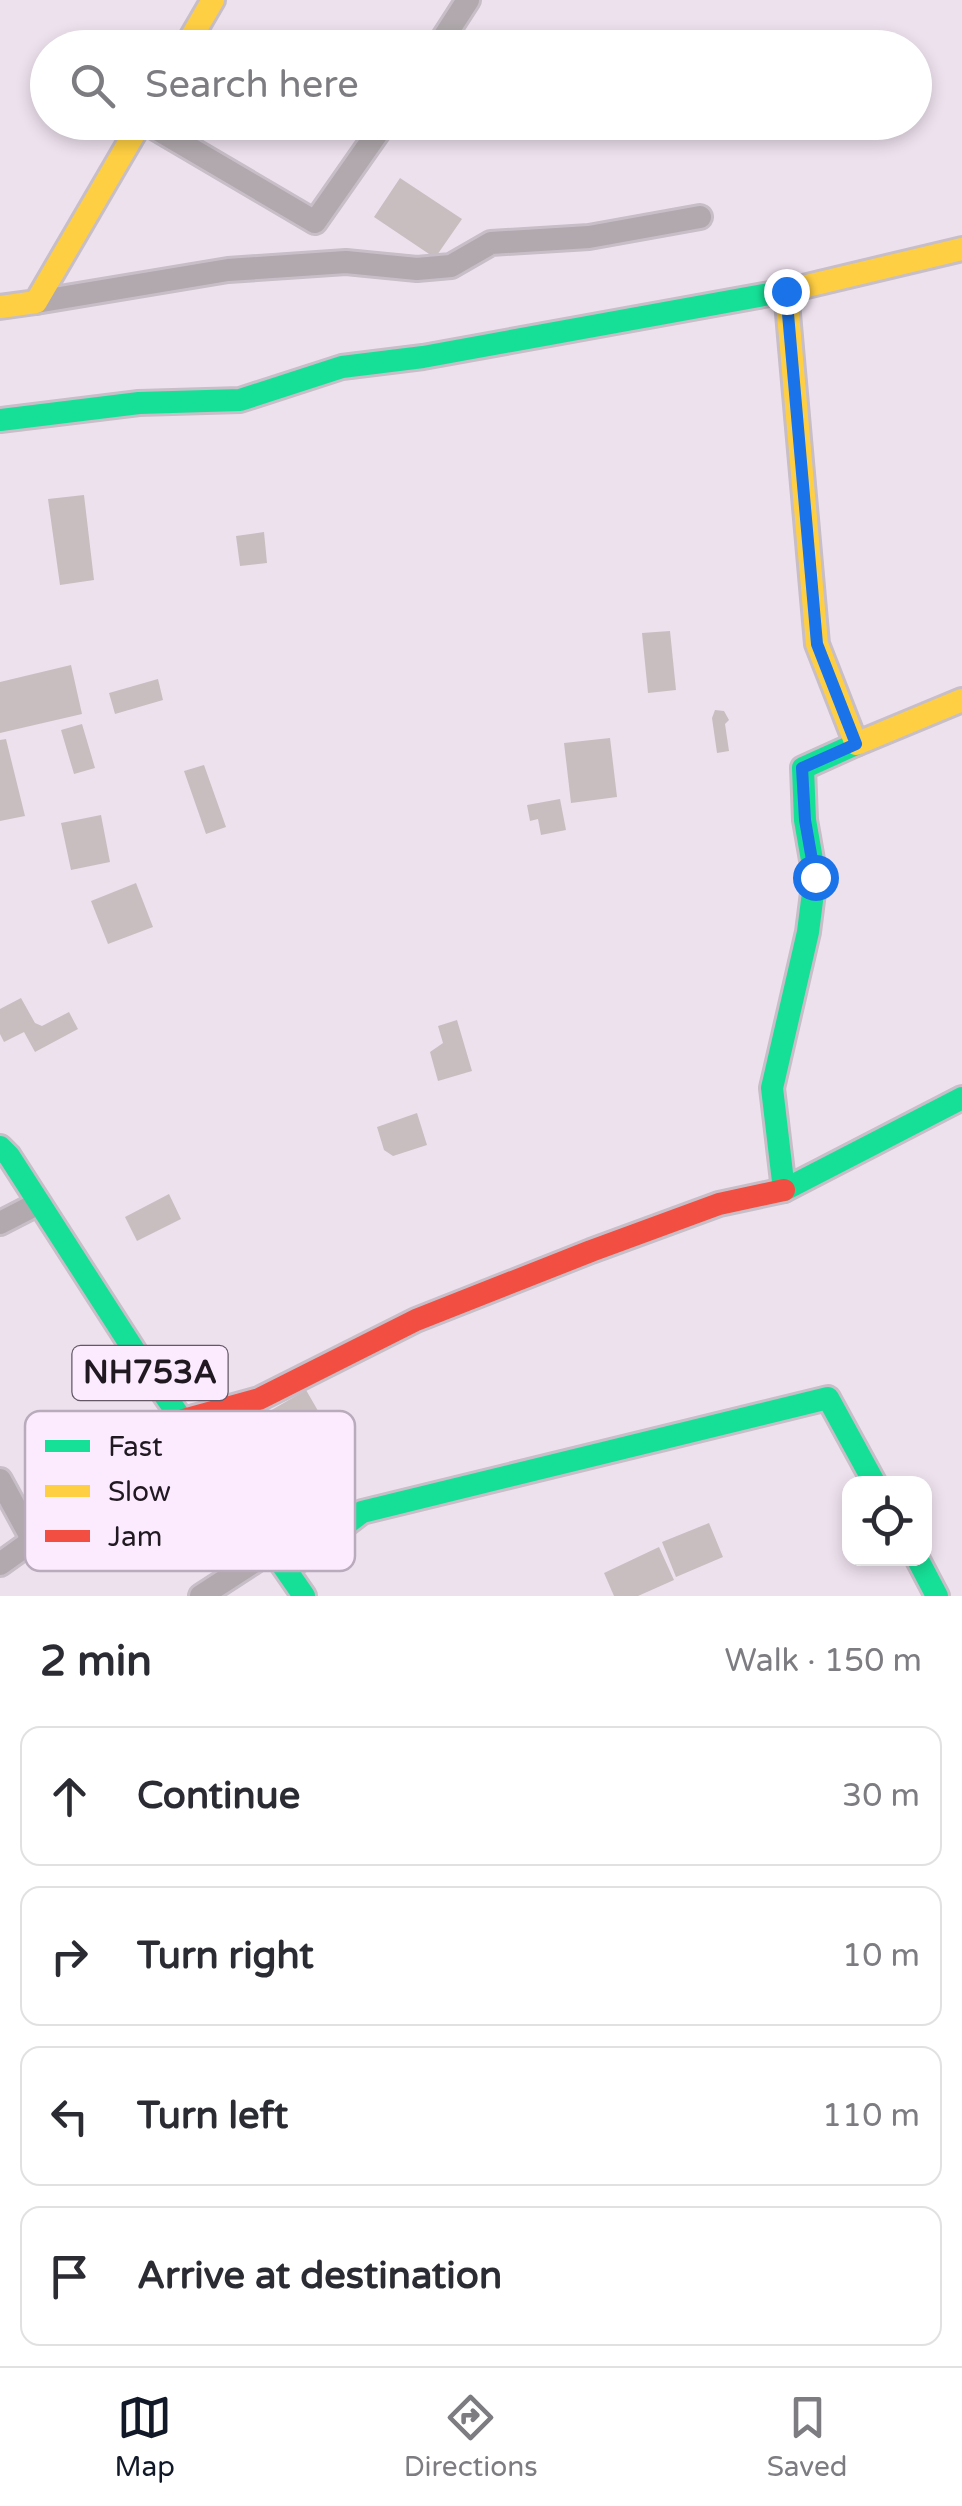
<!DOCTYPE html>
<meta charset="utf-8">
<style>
body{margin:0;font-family:"Varela Round",sans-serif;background:#f2f2f3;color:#2b2b33}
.controls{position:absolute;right:30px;bottom:30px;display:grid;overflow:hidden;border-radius:20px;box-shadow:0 5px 15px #0003}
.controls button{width:90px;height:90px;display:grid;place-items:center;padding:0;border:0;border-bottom:2px solid #e1e1e2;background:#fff;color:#2b2b33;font:50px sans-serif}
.stop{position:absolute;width:30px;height:30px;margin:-22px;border:8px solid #1a73e8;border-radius:50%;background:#fff}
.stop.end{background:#1a73e8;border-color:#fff;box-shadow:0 2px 10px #0008}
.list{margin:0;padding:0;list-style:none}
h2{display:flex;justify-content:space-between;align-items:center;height:130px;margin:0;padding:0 40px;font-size:42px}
h2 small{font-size:32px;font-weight:400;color:#7c7c81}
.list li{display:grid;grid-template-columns:65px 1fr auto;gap:30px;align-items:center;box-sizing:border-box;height:140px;margin:0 20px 20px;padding:0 20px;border:2px solid #e1e1e2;border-radius:20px}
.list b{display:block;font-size:38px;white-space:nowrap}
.list em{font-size:32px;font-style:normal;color:#7c7c81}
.icon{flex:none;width:55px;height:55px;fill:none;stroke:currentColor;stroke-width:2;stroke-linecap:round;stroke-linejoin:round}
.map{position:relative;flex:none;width:962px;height:1596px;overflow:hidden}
.search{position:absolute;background:#fff;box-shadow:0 5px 15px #0003;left:30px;right:30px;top:30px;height:110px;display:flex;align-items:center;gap:25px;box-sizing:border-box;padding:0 35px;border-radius:55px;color:#7c7c81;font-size:38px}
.sheet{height:770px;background:#fff}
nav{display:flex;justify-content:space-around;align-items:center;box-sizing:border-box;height:140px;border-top:2px solid #e1e1e2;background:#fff;font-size:28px;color:#7c7c81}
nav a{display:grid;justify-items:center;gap:5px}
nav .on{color:#111827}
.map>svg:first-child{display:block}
.building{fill:#c8bebf}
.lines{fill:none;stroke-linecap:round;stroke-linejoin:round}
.street-casing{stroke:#c7bec8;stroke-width:28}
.fast-casing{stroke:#c7bec8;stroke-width:28}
.slow-casing{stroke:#c7bec8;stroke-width:28}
.jam-casing{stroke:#c7bec8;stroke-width:28}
.street{stroke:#b1a9ad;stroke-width:22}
.fast{stroke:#16e098;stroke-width:22}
.slow{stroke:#ffcf43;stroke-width:22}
.jam{stroke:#f24e42;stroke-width:22}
.route{stroke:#1a73e8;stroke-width:12}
.labels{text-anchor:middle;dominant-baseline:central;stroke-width:9;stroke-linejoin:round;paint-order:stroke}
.shield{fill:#fceafe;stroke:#635864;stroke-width:2.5}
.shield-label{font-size:32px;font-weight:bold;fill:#211922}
.key{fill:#fceafe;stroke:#baabbc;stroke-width:2.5}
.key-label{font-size:28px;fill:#211922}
</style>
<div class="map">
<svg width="962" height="1596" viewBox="0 0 962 1596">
<rect width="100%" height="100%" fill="#ede1ee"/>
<!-- building -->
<path class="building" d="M 400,178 L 462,219 L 435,258 L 374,217 Z
M 84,495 L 94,580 L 60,585 L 48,499 Z
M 264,532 L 267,563 L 240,566 L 236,536 Z
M 670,631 L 676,690 L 648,693 L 642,633 Z
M 71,665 L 82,714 L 0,733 L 0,682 Z
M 158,679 L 163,700 L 115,714 L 109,693 Z
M 715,710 L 724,711 L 729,720 L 725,724 L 729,751 L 717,753 L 712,718 Z
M 82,724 L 95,768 L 74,774 L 61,730 Z
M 610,738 L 617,797 L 571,803 L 564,743 Z
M 6,739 L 25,816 L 0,821 L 0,740 Z
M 204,765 L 226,827 L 206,834 L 184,771 Z
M 560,799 L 566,830 L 541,835 L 538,819 L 530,821 L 527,805 Z
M 101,815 L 110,862 L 71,870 L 61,823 Z
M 136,883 L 153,927 L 108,944 L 91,901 Z
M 21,998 L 35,1023 L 42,1026 L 69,1012 L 78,1029 L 35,1052 L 24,1032 L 4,1042 L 0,1034 L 0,1009 Z
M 457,1020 L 472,1071 L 438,1081 L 430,1052 L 443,1043 L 438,1026 Z
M 417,1113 L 427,1145 L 393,1156 L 384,1150 L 377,1127 Z
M 169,1194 L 181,1219 L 137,1241 L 125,1217 Z
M 306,1390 L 328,1428 L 269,1463 L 246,1425 Z
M 709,1523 L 723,1557 L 676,1577 L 662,1542 Z
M 659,1547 L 674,1580 L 638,1596 L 614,1596 L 604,1573 Z"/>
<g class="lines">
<!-- street casing -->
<g class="street-casing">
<path id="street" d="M 437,48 L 468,0
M 145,122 L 315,222 L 385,122
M 36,302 L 228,270 L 346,262 L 417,269 L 451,266 L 491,243 L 589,237 L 700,217
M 0,1223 L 37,1204
M 0,1480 L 30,1535 L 28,1544 L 0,1564
M 201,1596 L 272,1550"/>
</g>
<!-- fast casing -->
<g class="fast-casing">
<path id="fast" d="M 0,420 L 139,403 L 240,400 L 342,367 L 423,357 L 786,291
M 856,744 L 803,768 L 805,820 L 815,877 L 808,932 L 772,1088 L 784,1190 L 962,1098
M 0,1147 L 9,1156 L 139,1358 L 304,1596
M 917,1558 L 937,1596
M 286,1570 L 362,1512 L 828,1398 L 875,1484"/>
</g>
<!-- slow casing -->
<g class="slow-casing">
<path id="slow" d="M 185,48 L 213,0
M 962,249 L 786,291 L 817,644 L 856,744 L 962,700
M 0,307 L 36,302 L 141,122"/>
</g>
<!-- jam casing -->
<g class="jam-casing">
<path id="jam" d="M 183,1420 L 259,1399 L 416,1320 L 591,1251 L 719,1204 L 784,1190"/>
</g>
<!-- street -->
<use href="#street" class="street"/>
<!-- fast -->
<use href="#fast" class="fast"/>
<!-- slow -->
<use href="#slow" class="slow"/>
<!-- jam -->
<use href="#jam" class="jam"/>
</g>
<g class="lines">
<!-- route -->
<path class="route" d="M 786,291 L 817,644 L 856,744 L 802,768 L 805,820 L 815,877"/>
</g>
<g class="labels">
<!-- shield labels -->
<rect class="shield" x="72.5" y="1346" width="155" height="54" rx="8"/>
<g class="shield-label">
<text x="150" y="1373">NH753A</text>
</g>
</g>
<!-- legend -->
<rect x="25" y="1411" width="330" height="160" rx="15" class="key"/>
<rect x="45" y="1440" width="45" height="12" fill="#16e098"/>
<rect x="45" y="1485" width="45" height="12" fill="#ffcf43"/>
<rect x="45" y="1530" width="45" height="12" fill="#f24e42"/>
<g class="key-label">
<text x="108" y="1456">Fast</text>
<text x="108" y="1501">Slow</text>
<text x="108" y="1546">Jam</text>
</g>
</svg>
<div class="controls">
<button><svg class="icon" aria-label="locate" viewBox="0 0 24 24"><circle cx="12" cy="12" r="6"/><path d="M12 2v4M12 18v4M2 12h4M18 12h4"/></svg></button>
</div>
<div class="stop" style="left:815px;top:877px"></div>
<div class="stop end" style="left:786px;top:291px"></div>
<div class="search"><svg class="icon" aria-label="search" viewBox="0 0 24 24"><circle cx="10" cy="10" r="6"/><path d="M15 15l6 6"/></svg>Search here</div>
</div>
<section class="sheet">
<h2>2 min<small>Walk · 150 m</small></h2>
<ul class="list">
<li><svg class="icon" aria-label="ahead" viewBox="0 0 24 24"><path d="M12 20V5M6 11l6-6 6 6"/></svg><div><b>Continue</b></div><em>30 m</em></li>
<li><svg class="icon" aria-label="right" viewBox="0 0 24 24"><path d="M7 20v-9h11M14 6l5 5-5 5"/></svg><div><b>Turn right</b></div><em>10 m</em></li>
<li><svg class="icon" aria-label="left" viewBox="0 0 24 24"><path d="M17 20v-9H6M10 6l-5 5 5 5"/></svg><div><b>Turn left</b></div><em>110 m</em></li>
<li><svg class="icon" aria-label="arrive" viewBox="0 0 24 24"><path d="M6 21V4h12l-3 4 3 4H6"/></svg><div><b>Arrive at destination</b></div></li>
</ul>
</section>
<nav>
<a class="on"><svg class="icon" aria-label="map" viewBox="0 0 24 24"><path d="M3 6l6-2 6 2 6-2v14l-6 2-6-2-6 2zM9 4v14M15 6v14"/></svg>Map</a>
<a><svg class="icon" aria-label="directions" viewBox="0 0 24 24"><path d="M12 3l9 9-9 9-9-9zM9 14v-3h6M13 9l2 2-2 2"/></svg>Directions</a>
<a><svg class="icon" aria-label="saved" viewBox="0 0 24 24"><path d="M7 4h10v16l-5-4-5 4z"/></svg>Saved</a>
</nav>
